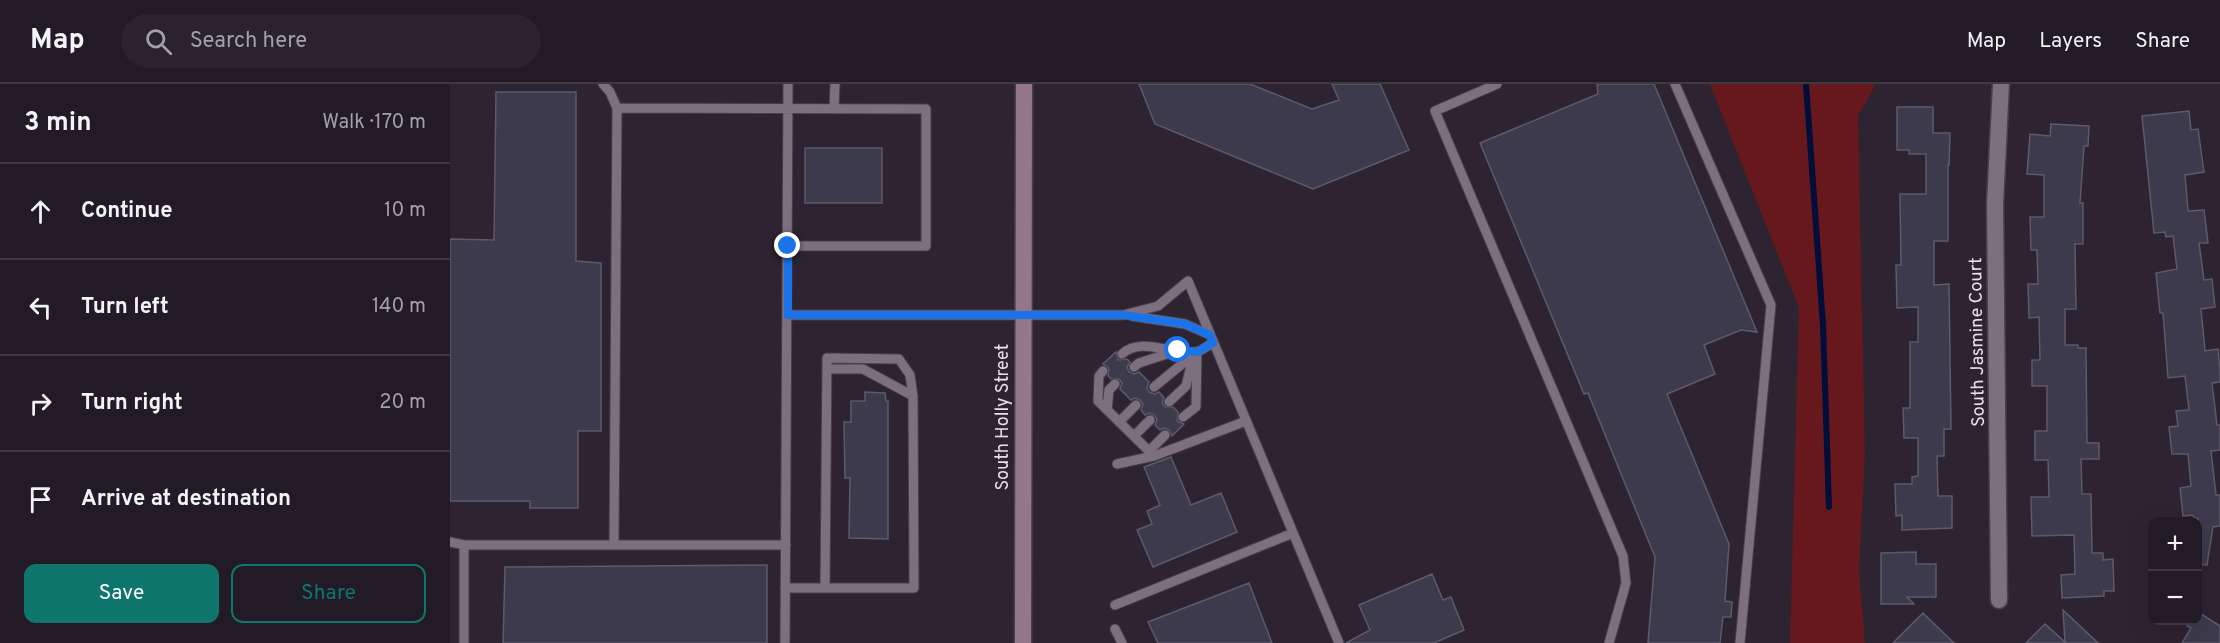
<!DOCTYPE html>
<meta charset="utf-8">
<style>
body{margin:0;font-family:Overpass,sans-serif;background:#2a232c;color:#f1f3f6}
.controls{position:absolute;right:18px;bottom:18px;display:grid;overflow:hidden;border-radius:12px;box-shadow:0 6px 24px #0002}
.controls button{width:54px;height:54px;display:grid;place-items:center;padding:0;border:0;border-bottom:2px solid #3f3841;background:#221a24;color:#f1f3f6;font:30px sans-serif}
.stop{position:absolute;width:18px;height:18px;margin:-14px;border:4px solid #1a73e8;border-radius:50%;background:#fff}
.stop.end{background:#1a73e8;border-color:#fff;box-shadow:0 2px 6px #0008}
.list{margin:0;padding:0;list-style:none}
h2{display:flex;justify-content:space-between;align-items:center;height:78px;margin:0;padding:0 24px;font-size:26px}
h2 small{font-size:20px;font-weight:400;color:#a2a1a6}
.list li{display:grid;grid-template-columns:39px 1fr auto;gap:18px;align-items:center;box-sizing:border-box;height:96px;padding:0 24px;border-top:2px solid #3f3841}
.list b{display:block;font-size:22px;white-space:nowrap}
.list em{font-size:20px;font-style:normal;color:#a2a1a6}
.actions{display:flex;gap:12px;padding:18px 24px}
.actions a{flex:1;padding:14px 0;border:2px solid #0f766e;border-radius:12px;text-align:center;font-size:21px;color:#0f766e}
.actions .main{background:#0f766e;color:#fff}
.icon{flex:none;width:33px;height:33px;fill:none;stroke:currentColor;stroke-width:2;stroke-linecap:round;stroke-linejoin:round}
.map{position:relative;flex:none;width:1770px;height:559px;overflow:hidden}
header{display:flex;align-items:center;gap:36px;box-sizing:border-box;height:84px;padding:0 30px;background:#221a24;border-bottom:2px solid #3f3841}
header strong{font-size:28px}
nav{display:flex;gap:33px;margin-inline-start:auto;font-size:21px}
.search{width:420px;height:54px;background:#2a232c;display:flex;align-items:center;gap:15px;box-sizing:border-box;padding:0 21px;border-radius:33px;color:#a2a1a6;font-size:22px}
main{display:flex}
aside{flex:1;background:#221a24}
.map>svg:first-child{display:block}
.green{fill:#66181d}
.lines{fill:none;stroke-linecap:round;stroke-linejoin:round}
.stream{stroke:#000e3b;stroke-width:6}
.building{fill:#3d3b4b;stroke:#5c5a6b;stroke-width:1.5}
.service-casing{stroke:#483f4a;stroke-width:11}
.minor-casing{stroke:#483f4a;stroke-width:19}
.secondary-casing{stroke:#483f4a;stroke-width:19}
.service{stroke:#7c6f7e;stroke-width:9}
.minor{stroke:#7c6f7e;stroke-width:16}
.secondary{stroke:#95778b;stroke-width:16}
.route{stroke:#1a73e8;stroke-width:8}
.labels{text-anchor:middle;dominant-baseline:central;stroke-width:5;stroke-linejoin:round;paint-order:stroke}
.street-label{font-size:18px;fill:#e6dfe7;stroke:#2e2330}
</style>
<header>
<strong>Map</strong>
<div class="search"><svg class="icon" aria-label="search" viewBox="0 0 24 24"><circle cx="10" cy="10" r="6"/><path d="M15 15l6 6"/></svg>Search here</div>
<nav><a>Map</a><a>Layers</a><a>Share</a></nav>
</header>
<main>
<aside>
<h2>3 min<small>Walk · 170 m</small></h2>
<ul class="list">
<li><svg class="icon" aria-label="ahead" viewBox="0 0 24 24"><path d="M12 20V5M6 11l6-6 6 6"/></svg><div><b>Continue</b></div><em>10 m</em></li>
<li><svg class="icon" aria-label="left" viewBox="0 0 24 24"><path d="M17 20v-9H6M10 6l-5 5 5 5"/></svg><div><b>Turn left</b></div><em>140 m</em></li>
<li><svg class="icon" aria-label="right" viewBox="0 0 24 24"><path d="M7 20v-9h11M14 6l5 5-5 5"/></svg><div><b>Turn right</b></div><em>20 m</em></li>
<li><svg class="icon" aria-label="arrive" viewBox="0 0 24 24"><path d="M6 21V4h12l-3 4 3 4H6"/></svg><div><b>Arrive at destination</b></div></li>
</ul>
<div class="actions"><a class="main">Save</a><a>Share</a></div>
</aside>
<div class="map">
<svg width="1770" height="559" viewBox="0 0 1770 559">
<rect width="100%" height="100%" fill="#2e2330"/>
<!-- green -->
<path class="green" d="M 1260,0 L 1426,0 L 1408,32 L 1415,371 L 1409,487 L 1415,559 L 1340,559 L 1349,224 Z"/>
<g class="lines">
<!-- stream -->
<path class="stream" d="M 1356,0 L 1373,241 L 1379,423"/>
</g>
<!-- building -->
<path class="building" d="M 689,0 L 800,0 L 862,25 L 889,16 L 882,0 L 930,0 L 959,66 L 863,105 L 705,40 Z
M 1147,0 L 1204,0 L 1307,248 L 1291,246 L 1254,261 L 1265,290 L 1217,310 L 1279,460 L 1275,517 L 1282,518 L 1281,533 L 1273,533 L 1270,559 L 1198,559 L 1205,473 L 1138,309 L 1134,310 L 1030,59 L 1148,10 Z
M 46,8 L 126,8 L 126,177 L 151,179 L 151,347 L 128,347 L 128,424 L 80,424 L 80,417 L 0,417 L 0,155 L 44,156 Z
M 1447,23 L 1483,23 L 1483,49 L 1500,49 L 1499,81 L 1498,81 L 1498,157 L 1484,157 L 1484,201 L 1499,200 L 1501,345 L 1494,345 L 1494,372 L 1487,372 L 1488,412 L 1502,412 L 1502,444 L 1452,446 L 1452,431 L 1446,432 L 1445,400 L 1462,400 L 1462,393 L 1468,392 L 1468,354 L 1454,354 L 1453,324 L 1460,324 L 1460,258 L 1468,258 L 1468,223 L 1447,224 L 1446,181 L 1451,181 L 1450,110 L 1476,110 L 1476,70 L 1459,70 L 1459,66 L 1447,66 Z
M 1739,27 L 1741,46 L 1748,45 L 1754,88 L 1735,91 L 1738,127 L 1754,126 L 1758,159 L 1749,159 L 1754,196 L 1762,195 L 1765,223 L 1751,225 L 1755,267 L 1768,265 L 1770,284 L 1770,298 L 1762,299 L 1767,341 L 1770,341 L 1770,366 L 1761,367 L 1766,411 L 1770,411 L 1770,442 L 1763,443 L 1757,481 L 1748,480 L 1748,434 L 1744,434 L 1743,431 L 1733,432 L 1730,404 L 1741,402 L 1738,370 L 1722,370 L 1719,343 L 1728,342 L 1726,327 L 1739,326 L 1735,292 L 1718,294 L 1713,229 L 1710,229 L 1706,189 L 1727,185 L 1723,152 L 1716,153 L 1715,148 L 1704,149 L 1692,32 Z
M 1601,40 L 1639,42 L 1638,62 L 1634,62 L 1630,119 L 1633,119 L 1633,160 L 1625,160 L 1626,225 L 1615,225 L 1615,261 L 1628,261 L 1628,264 L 1636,264 L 1637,359 L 1649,359 L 1649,375 L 1631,375 L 1632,410 L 1641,410 L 1642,469 L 1653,469 L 1653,476 L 1663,475 L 1664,507 L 1654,507 L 1654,512 L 1612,514 L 1611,491 L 1625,490 L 1624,451 L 1582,452 L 1581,413 L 1599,413 L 1598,376 L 1585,376 L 1585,347 L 1597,347 L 1597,302 L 1582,302 L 1582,276 L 1590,276 L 1589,233 L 1579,234 L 1578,200 L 1588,200 L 1587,166 L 1581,166 L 1580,133 L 1594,133 L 1594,91 L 1577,90 L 1580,50 L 1600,52 Z
M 355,64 L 432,64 L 432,119 L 355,119 Z
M 666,268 L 668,276 L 677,275 L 680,278 L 677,283 L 679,288 L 684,290 L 689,288 L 699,298 L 697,304 L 699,308 L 705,310 L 709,308 L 714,314 L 712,319 L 715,323 L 723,323 L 728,328 L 727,337 L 734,340 L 722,352 L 719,346 L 714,344 L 710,346 L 705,341 L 707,335 L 704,331 L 699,329 L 695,331 L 691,326 L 693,320 L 690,316 L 685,314 L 681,316 L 670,305 L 672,299 L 669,295 L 661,295 L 658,292 L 659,284 L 653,280 Z
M 415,308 L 435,309 L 436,317 L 438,317 L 438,455 L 399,454 L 400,394 L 395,394 L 394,338 L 401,338 L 401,317 L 415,317 Z
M 721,373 L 741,421 L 771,409 L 787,448 L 703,483 L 687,446 L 702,440 L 697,427 L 710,421 L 694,383 Z
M 1466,468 L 1466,480 L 1486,480 L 1486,513 L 1457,513 L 1464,520 L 1431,520 L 1431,469 Z
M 317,481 L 317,559 L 53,559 L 55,483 Z
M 982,490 L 993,516 L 1001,513 L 1014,546 L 984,559 L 896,559 L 920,546 L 909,521 Z
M 799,499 L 822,559 L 708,559 L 698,538 Z
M 1613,526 L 1648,559 L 1576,559 L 1595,540 L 1615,558 Z
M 1748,528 L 1770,542 L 1770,559 L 1732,559 L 1741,544 L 1737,542 L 1741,537 L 1748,537 Z
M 1473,529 L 1504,559 L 1443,559 Z"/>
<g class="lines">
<!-- service casing -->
<g class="service-casing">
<path id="service" d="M 153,0 L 160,8 L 167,24 L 476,25 L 476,162 L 338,162
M 1047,0 L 985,27 L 1173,472 L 1176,499 L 1159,559
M 1225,0 L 1321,221 L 1290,559
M 384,25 L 385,0
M 338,231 L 673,231 L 708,222 L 738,197 L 889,559
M 682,232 L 735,240 L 760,251
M 672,270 C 692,252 723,272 746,268 C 752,267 758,261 763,259
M 684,283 L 689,279 L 723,268
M 377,285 L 413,285 L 463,312
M 653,287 L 649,292 L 648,317 L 704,372
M 704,303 L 743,271
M 719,318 L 736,302 L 743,273
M 657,326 L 659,306 L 665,300
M 733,333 L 746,323 L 747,268
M 669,338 L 686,321
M 684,352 L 700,336
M 699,367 L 715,351
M 667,380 L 704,372 L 796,337
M 0,458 L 14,461 L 336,461
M 14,461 L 14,559
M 164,461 L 167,24
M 335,504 L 464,504 L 463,312 L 460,291 L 449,275 L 377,274 L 375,504
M 665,521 L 843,449
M 665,545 L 672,559
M 335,559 L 338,0"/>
</g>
<!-- minor casing -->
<g class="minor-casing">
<path id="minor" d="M 1549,516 L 1545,120 L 1551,0"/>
</g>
<!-- secondary casing -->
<g class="secondary-casing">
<path id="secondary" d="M 573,559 L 574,0"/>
</g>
<!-- service -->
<use href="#service" class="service"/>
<!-- minor -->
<use href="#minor" class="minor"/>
<!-- secondary -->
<use href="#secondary" class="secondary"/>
</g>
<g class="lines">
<!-- route -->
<path class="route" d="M 338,162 L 338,231 L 673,231 L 735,240 L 760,251 L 763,259 L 747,268 L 728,266"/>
</g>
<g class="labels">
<!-- street labels -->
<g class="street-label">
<text transform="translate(1528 258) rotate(-91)">South Jasmine Court</text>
<text transform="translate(553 333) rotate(-90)">South Holly Street</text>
</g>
</g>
</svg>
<div class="controls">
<button>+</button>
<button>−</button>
</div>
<div class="stop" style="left:728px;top:266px"></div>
<div class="stop end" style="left:338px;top:162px"></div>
</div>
</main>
